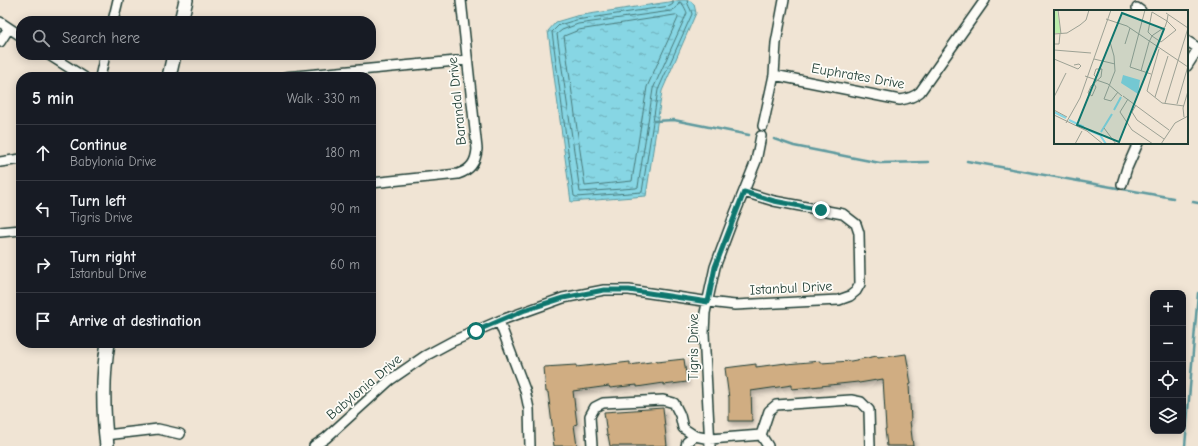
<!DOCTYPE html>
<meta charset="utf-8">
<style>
body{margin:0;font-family:"Comic Neue",sans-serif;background:#242831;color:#f1f3f6}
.controls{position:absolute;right:12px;bottom:12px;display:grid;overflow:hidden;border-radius:8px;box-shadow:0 2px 10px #0003}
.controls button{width:36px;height:36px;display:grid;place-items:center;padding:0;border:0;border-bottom:1px solid #363941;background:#171b24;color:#f1f3f6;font:20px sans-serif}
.stop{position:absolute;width:12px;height:12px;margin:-9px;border:3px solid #0f766e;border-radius:50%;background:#fff}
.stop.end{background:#0f766e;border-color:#fff;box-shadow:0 1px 4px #0008}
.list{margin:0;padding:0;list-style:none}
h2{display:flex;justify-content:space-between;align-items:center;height:52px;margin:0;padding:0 16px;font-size:17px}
h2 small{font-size:13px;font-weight:400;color:#9ea1a6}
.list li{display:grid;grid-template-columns:26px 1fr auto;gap:12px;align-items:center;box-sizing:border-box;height:56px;padding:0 16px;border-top:1px solid #363941}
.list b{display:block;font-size:15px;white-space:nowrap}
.list p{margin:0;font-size:13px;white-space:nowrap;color:#9ea1a6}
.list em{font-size:13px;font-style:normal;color:#9ea1a6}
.icon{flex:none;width:22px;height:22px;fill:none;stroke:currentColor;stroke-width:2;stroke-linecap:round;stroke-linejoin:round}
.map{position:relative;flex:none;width:1198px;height:446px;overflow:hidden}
.search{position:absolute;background:#171b24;box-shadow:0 2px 10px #0003;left:16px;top:16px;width:360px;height:44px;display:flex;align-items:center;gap:10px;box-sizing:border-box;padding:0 14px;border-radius:16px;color:#9ea1a6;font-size:15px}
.panel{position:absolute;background:#171b24;box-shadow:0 2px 10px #0003;left:16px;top:72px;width:360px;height:276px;border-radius:16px}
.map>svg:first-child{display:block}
.water{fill:url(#water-ripples);stroke:#5d999e}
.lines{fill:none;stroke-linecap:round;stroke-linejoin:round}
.shore{stroke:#497a7a;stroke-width:1}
.stream{stroke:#5d999e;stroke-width:2.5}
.building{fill:#d0ad82;stroke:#1f3d34;filter:url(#shadow)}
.street-casing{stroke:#1f3d34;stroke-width:12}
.secondary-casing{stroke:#1f3d34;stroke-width:16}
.street{stroke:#fdfcf7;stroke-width:9}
.secondary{stroke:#fdfcf7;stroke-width:13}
.route{stroke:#0f766e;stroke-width:5}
.labels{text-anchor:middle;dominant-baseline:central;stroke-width:3.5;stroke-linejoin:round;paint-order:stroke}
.street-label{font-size:14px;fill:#1f3d34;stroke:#fdfcf7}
.inset-river{fill:none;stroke:#87d6e4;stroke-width:2}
.inset-road{fill:none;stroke:#9ca194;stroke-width:1}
.view{fill:#0f766e;fill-opacity:0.15;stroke:#0f766e;stroke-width:2}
.inset-edge{fill:none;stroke:#1f3d34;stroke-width:2}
</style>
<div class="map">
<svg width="1198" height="446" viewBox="0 0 1198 446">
<defs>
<pattern id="water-ripples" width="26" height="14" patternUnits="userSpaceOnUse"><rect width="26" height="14" fill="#87d6e4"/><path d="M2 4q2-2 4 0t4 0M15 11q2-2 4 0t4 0" fill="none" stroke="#6eafba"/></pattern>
<filter id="shadow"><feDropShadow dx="2" dy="3.5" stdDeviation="2" flood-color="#0004"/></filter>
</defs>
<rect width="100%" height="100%" fill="#f0e4d4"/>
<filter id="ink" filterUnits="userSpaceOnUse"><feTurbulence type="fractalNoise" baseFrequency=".025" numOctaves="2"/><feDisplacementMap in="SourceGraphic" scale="8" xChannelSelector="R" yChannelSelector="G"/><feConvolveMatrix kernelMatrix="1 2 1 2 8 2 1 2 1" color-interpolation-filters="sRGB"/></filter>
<g filter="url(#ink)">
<!-- water -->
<path class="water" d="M 682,0 L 689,0 L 694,4 L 696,13 L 662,91 L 646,196 L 571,202 L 548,31 L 556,22 L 576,16 Z"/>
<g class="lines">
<!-- shore -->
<path class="shore" d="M 673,0 L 673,4 L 670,6 L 576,20 L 559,25 L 552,32 L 574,196 L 576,197 L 642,192 L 658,90 L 692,14 C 691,8 687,5 687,0
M 680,2 C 683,3 686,10 687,13 L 653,89 L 638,187 L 636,188 L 580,192 L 557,34 L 562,30 L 578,24 L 671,11 L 676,8 Z
M 676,15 L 678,16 L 678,18 L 647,87 L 632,181 L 585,186 L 564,36 L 579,30 Z"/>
<!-- stream -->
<path class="stream" d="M 654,121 L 674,120 L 749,135
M 774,139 L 794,146 L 880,163 L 928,162
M 967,161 L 1173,198
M 1193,202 L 1198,203
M 1185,446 L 1198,293"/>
</g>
<!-- building -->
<path class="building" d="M 906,354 L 911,384 L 909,385 L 911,421 L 910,421 L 913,446 L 887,446 L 885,429 L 886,429 L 883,379 L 859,383 L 858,382 L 792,389 L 792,385 L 751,391 L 752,421 L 729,421 L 729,398 L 725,368 L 756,364 L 756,367 L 786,363 L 786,364 L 821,361 L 821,363 L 851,361 L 877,356 L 878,358 Z
M 684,359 L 687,382 L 664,385 L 664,383 L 637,387 L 637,385 L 610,388 L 609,386 L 573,391 L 577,424 L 574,425 L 577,446 L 554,446 L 552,432 L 553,432 L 548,392 L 546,392 L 544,367 L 576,365 L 576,367 L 603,364 L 603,365 L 630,362 L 630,365 L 657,361 L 657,362 Z
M 663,408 L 667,446 L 610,446 L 608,435 L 607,435 L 604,412 Z"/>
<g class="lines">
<!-- street casing -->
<g class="street-casing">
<path id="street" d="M 1137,8 L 1141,11
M 113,21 L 118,0
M 0,22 L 21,36
M 1187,41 L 1198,48
M 0,42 L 9,28
M 49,55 L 84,77
M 1187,66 L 1198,49
M 774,75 L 900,100 C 908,99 914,97 920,92 L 985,0
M 100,77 L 105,55
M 285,77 L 467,60
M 763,126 L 774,75 L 776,43 L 784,0
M 0,162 L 21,159
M 371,183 L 458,174 C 471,170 476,162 477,149 L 461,0
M 1122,184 L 1127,168 L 1138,143
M 0,232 L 21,230
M 499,321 L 525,390 L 529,409 L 530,446
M 106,435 L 158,429 L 180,434
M 761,435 L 769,411 L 776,405 L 851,400 L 861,402 L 869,410 L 870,446
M 761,435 L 768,446
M 314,446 L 326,438 L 390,380 L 425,356 L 453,341 L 499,321 L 563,298 L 604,290 L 629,290 L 717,303 L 735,305 L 839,300 L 850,296 L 856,291 L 860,284 L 859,233 L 856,224 L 843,214 L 774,201 L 744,192
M 592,446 L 590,416 L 595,407 L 603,403 L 663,400 L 674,403 L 680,415 L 683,428 L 695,436 L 710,439 L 761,435
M 686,446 L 687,442 L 695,436
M 710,446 L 704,333 L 705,313 L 715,267 L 734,216 L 756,161 L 761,136"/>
</g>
<!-- secondary casing -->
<g class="secondary-casing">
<path id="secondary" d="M 181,21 L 186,0
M 169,77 L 174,55
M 107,446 C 103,412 102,377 108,343"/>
</g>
<!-- street -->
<use href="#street" class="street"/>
<!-- secondary -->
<use href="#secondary" class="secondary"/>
</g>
</g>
<g class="lines" filter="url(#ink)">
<!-- route -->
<path class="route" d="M 476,331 L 525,310 L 563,298 L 604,290 L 629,290 L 708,302 L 715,267 L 744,192 L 774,201 L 821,210"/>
</g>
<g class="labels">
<!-- street labels -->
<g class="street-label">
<text transform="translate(858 76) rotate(10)">Euphrates Drive</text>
<text transform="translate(457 101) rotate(-96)">Barandal Drive</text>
<text transform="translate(791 288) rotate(-3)">Istanbul Drive</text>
<text transform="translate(693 347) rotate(-90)">Tigris Drive</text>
<text transform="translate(364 387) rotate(-40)">Babylonia Drive</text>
</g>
</g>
<!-- overview -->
<g transform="translate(1054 10)">
<rect width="134" height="134" fill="#f0e4d4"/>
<path d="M 0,0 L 3,0 L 7,23 L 0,23 Z" fill="#bcedac"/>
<path d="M 69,65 L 86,70 L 84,84 L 67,73 Z" fill="#87d6e4"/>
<path class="inset-river" d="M 60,100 L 67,87M 0,102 L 12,108M 15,110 L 30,117M 34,120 L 46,125 L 52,134M 47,122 L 58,104"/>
<path class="inset-road" d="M 4,0 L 7,24M 91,0 L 76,57 L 97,64M 112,3 L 134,18M 52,9 L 73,16 L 134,57M 0,24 L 13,23 L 26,15 L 32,10 L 35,0M 56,32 L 60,46 L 61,61 L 50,89 L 57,91 L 64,82M 0,34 L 5,34 L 6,24M 71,34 L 76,18M 105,39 L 93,81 L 108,93 L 130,96M 0,40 L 37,43M 0,49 L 24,59 L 27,56 L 25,54 L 20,55M 40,49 L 61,54M 87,61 L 95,32 L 98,26 L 99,25 L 111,17 L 113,11 L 122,20 L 107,32 L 98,26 L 94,22 L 98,2 L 113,11 L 114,5M 31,66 L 54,74 L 68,86M 40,74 L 42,77 L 38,86 L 34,83 L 37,76 L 47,67 L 48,59 L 42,59 L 40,65 L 43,68M 69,86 L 115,120M 0,87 L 12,63M 101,87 L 114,46M 74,89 L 66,102 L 78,120 L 99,134M 111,93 L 134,18M 123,94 L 134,56M 82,95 L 78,102 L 83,110 L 110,129M 0,100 L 13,107M 0,105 L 33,121 L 49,134M 130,107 L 129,98 L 134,81M 12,113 L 26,88 L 57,0M 50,118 L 62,134M 21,134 L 28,121M 107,134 L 121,113 L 134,106"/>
<path class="view" d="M 68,3 L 110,19 L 65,132 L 23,115 Z"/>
<rect width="134" height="134" class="inset-edge"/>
</g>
</svg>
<div class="controls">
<button>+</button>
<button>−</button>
<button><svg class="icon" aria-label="locate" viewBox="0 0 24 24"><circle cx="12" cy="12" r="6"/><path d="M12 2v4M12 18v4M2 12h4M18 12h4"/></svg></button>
<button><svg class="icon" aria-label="layers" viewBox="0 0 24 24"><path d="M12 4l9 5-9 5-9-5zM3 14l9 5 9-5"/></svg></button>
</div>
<div class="stop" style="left:476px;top:331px"></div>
<div class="stop end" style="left:821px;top:210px"></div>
<div class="search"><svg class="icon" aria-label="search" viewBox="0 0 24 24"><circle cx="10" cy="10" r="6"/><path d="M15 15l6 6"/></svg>Search here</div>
<section class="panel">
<h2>5 min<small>Walk · 330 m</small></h2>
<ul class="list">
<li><svg class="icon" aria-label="ahead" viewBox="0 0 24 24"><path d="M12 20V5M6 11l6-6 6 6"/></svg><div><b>Continue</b><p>Babylonia Drive</p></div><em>180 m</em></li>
<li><svg class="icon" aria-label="left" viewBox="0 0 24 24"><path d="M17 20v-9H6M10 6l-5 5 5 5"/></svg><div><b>Turn left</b><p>Tigris Drive</p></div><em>90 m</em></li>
<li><svg class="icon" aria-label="right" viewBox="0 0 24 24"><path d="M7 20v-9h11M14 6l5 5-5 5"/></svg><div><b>Turn right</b><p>Istanbul Drive</p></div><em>60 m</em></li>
<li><svg class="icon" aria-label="arrive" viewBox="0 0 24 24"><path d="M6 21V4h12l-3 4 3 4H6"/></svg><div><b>Arrive at destination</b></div></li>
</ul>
</section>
</div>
